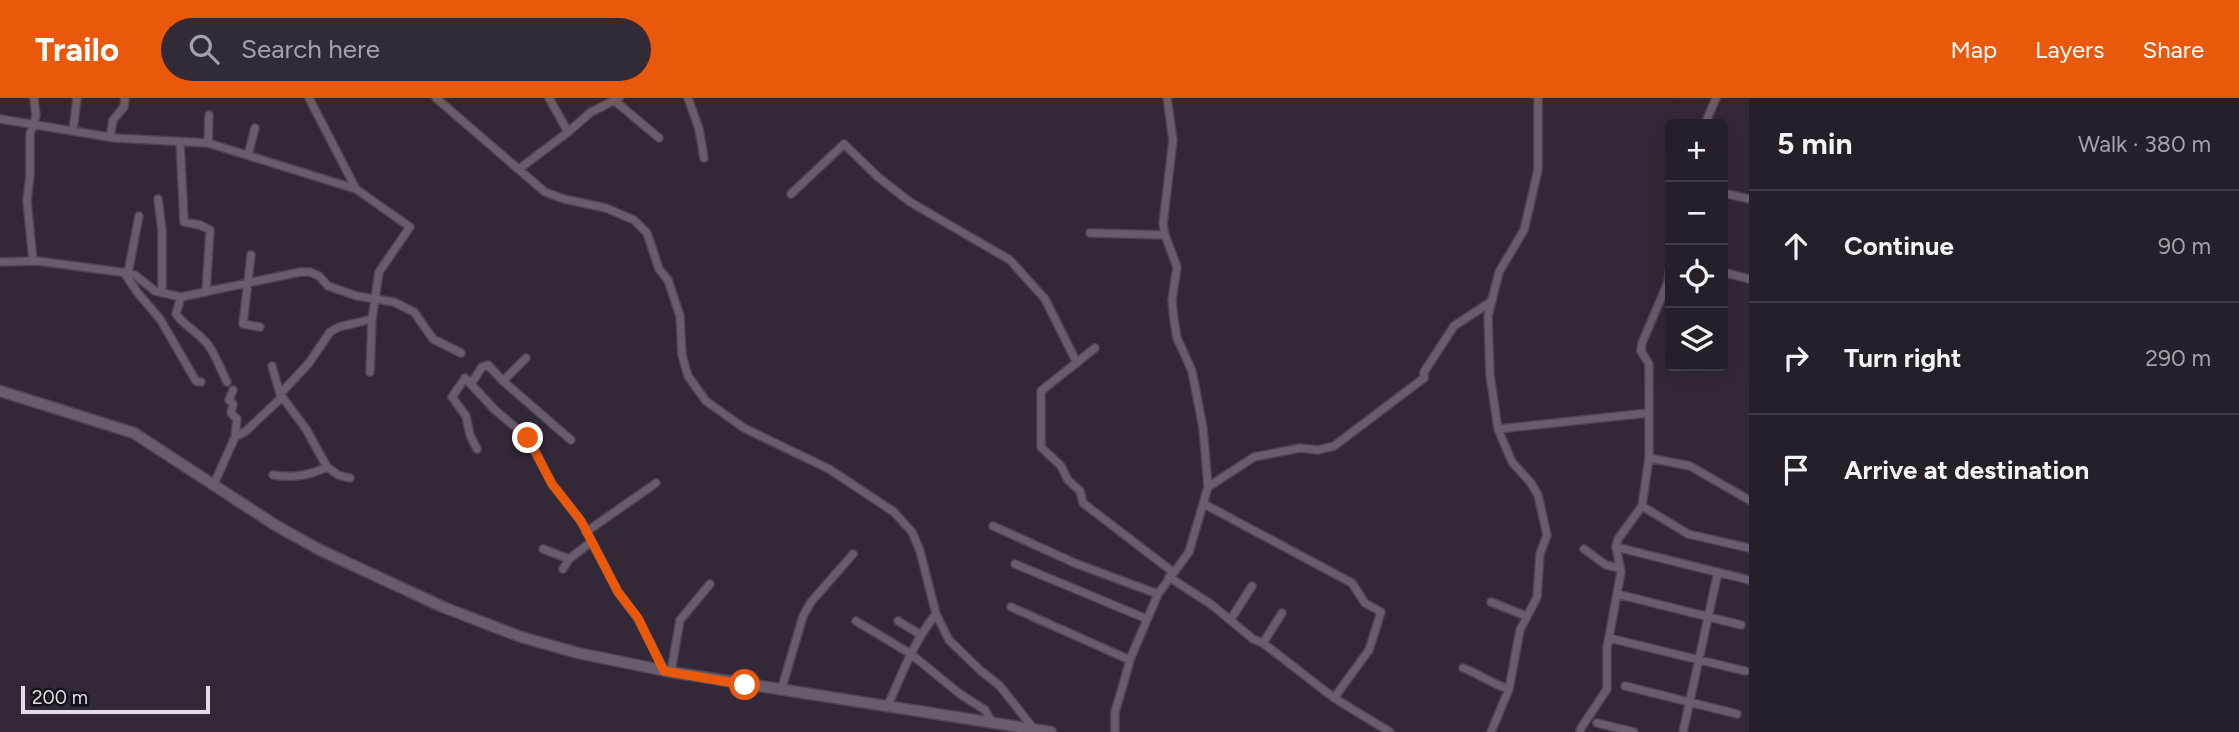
<!DOCTYPE html>
<meta charset="utf-8">
<style>
body{margin:0;font-family:Figtree,sans-serif;background:#322b35;color:#f1f3f6}
.controls{position:absolute;right:21px;top:21px;display:grid;overflow:hidden;border-radius:7px;box-shadow:0 7px 28px #0002}
.controls button{width:63px;height:63px;display:grid;place-items:center;padding:0;border:0;border-bottom:2px solid #423c46;background:#261e29;color:#f1f3f6;font:35px sans-serif}
.scale{position:absolute;left:21px;bottom:18px;width:189px;box-sizing:border-box;padding-left:7px;border:4px solid #e3dce6;border-top:0;font-size:19px;line-height:24px;white-space:nowrap;color:#e3dce6;-webkit-text-stroke:5px #171219;paint-order:stroke}
.stop{position:absolute;width:21px;height:21px;margin:-16px;border:5px solid #ea580c;border-radius:50%;background:#fff}
.stop.end{background:#ea580c;border-color:#fff;box-shadow:0 2px 7px #0008}
.list{margin:0;padding:0;list-style:none}
h2{display:flex;justify-content:space-between;align-items:center;height:91px;margin:0;padding:0 28px;font-size:30px}
h2 small{font-size:23px;font-weight:400;color:#a4a2a8}
.list li{display:grid;grid-template-columns:46px 1fr auto;gap:21px;align-items:center;box-sizing:border-box;height:112px;padding:0 28px;border-top:2px solid #423c46}
.list b{display:block;font-size:26px;white-space:nowrap}
.list em{font-size:23px;font-style:normal;color:#a4a2a8}
.icon{flex:none;width:38px;height:38px;fill:none;stroke:currentColor;stroke-width:2;stroke-linecap:round;stroke-linejoin:round}
.map{position:relative;flex:none;width:1749px;height:634px;overflow:hidden}
header{display:flex;align-items:center;gap:42px;box-sizing:border-box;height:98px;padding:0 35px;background:#ea580c;color:#fff}
header strong{font-size:33px}
nav{display:flex;gap:38px;margin-inline-start:auto;font-size:24px}
.search{width:490px;height:63px;background:#322b35;display:flex;align-items:center;gap:18px;box-sizing:border-box;padding:0 24px;border-radius:38px;color:#a4a2a8;font-size:26px}
main{display:flex}
aside{flex:1;background:#261e29}
.map>svg:first-child{display:block}
.lines{fill:none;stroke-linecap:round;stroke-linejoin:round}
.minor-casing{stroke:#4e4552;stroke-width:10}
.secondary-casing{stroke:#4e4552;stroke-width:13}
.minor{stroke:#685d6e;stroke-width:7}
.secondary{stroke:#685d6e;stroke-width:10}
.route{stroke:#ea580c;stroke-width:9}
</style>
<header>
<strong>Trailo</strong>
<div class="search"><svg class="icon" aria-label="search" viewBox="0 0 24 24"><circle cx="10" cy="10" r="6"/><path d="M15 15l6 6"/></svg>Search here</div>
<nav><a>Map</a><a>Layers</a><a>Share</a></nav>
</header>
<main>
<div class="map">
<svg width="1749" height="634" viewBox="0 0 1749 634">
<rect width="100%" height="100%" fill="#322837"/>
<g class="lines">
<!-- minor casing -->
<g class="minor-casing">
<path id="minor" d="M 309,0 L 356,91
M 436,0 L 545,94 L 564,101 L 606,110 L 634,122 L 647,135 L 659,171 L 668,182 L 680,218 L 682,257 L 688,278 L 706,303 L 744,330 L 829,371 L 894,414 L 912,434 L 920,453 L 936,516 L 949,542 L 980,572 L 1000,588 L 1033,630
M 549,0 L 568,34
M 688,0 L 699,31 L 704,60
M 615,3 L 659,40
M 0,21 L 115,40 L 208,45 L 356,91 L 410,129 L 379,174 L 372,221 L 370,274
M 1705,26 L 1716,0
M 73,33 L 77,0
M 110,39 L 113,22 L 124,9 L 125,0
M 180,44 L 184,124 L 200,127 L 210,132 L 206,194
M 208,45 L 209,17
M 248,57 L 255,30
M 519,71 L 568,34 L 591,14 L 619,0
M 1723,95 L 1749,101
M 791,96 L 844,46 L 878,79 L 910,104 L 1010,162 L 1045,201 L 1077,265
M 158,101 L 162,132 L 162,195
M 1090,135 L 1165,137
M 251,157 L 243,226 L 260,229
M 33,163 L 27,103 L 30,77 L 30,36 L 36,18 L 34,0
M 0,164 L 37,163 L 128,175 L 135,177 L 155,193 L 181,199 L 300,174 L 310,174 L 319,178 L 328,188 L 357,198 L 394,204 L 414,214 L 433,241 L 461,255
M 124,174 L 137,194 L 160,221 L 196,283 L 201,284
M 1723,174 L 1749,181
M 128,175 L 139,118
M 181,199 L 176,216 C 184,228 200,235 209,248 C 216,258 221,272 227,284
M 1095,250 L 1041,293 L 1041,349 L 1061,368 L 1068,382 L 1080,393 L 1083,405 L 1173,474
M 272,268 L 280,296 L 306,331 L 327,369 L 338,377 L 350,380
M 503,283 L 526,260
M 471,286 L 482,269 L 488,267 L 503,283 L 571,342
M 233,292 L 229,302 L 233,306 L 231,315 L 237,321 L 235,339
M 1498,331 L 1648,315
M 477,351 L 470,337 L 466,318 L 452,299 L 465,280 L 495,312 L 528,340 L 552,386 L 581,423 L 618,494 L 638,521 L 664,572
M 1649,360 L 1690,368 L 1749,402
M 273,377 C 293,380 308,378 327,369
M 214,386 L 235,339 L 246,333 L 281,300 L 280,296 L 309,265 L 330,234 L 339,229 L 372,221
M 1208,389 L 1254,359 L 1300,350 L 1318,352 L 1334,348 L 1424,280 L 1424,274 L 1454,228 L 1492,203
M 1204,406 L 1352,485 L 1365,505 L 1381,514 L 1369,552 L 1334,600
M 1642,408 L 1688,436 L 1749,450
M 993,428 L 1077,466 L 1158,496
M 586,434 L 656,385
M 1616,449 L 1749,482
M 543,451 L 569,461
M 1584,451 L 1606,467 L 1620,470
M 1015,466 L 1147,521
M 563,471 L 569,461 L 591,444
M 1169,479 L 1212,507 L 1253,541 L 1263,545 L 1334,600 L 1390,634
M 1617,496 L 1741,527
M 1491,504 L 1526,518
M 1011,509 L 1130,562
M 1231,521 L 1252,488
M 856,523 L 911,556 L 960,596 L 985,612 L 992,624
M 898,523 L 921,537
M 1609,540 L 1745,573
M 1263,545 L 1282,515
M 1463,570 C 1480,576 1493,587 1509,591
M 671,574 L 680,522 L 710,486
M 1625,588 L 1737,616
M 781,593 L 803,518 L 811,504 L 853,456
M 888,607 C 902,576 914,543 936,516
M 1597,625 L 1634,634
M 1115,634 L 1115,614 L 1131,559 L 1158,496 L 1189,454 L 1208,389 L 1203,330 L 1192,273 L 1177,240 L 1174,222 L 1172,202 L 1177,169 L 1165,137 L 1163,126 L 1173,42 L 1167,0
M 1491,634 L 1509,591 L 1520,532 L 1537,499 L 1540,456 L 1547,437 L 1538,397 L 1531,385 L 1512,364 L 1498,331 L 1490,277 L 1488,218 L 1499,174 L 1524,132 L 1538,72 L 1538,0
M 1580,634 L 1581,630 L 1607,591 L 1607,550 L 1621,474 L 1616,449 L 1618,441 L 1642,408 L 1649,360 L 1649,266 L 1641,253 L 1642,245 L 1668,184 L 1670,170
M 1683,634 L 1718,474"/>
</g>
<!-- secondary casing -->
<g class="secondary-casing">
<path id="secondary" d="M 0,293 L 134,335 L 275,427 L 320,452 L 443,509 L 521,539 L 578,555 L 671,574 L 1051,634"/>
</g>
<!-- minor -->
<use href="#minor" class="minor"/>
<!-- secondary -->
<use href="#secondary" class="secondary"/>
</g>
<g class="lines">
<!-- route -->
<path class="route" d="M 528,340 L 552,386 L 581,423 L 618,494 L 638,520 L 664,573 L 745,587"/>
</g>
</svg>
<div class="controls">
<button>+</button>
<button>−</button>
<button><svg class="icon" aria-label="locate" viewBox="0 0 24 24"><circle cx="12" cy="12" r="6"/><path d="M12 2v4M12 18v4M2 12h4M18 12h4"/></svg></button>
<button><svg class="icon" aria-label="layers" viewBox="0 0 24 24"><path d="M12 4l9 5-9 5-9-5zM3 14l9 5 9-5"/></svg></button>
</div>
<div class="scale">200 m</div>
<div class="stop" style="left:745px;top:587px"></div>
<div class="stop end" style="left:528px;top:340px"></div>
</div>
<aside>
<h2>5 min<small>Walk · 380 m</small></h2>
<ul class="list">
<li><svg class="icon" aria-label="ahead" viewBox="0 0 24 24"><path d="M12 20V5M6 11l6-6 6 6"/></svg><div><b>Continue</b></div><em>90 m</em></li>
<li><svg class="icon" aria-label="right" viewBox="0 0 24 24"><path d="M7 20v-9h11M14 6l5 5-5 5"/></svg><div><b>Turn right</b></div><em>290 m</em></li>
<li><svg class="icon" aria-label="arrive" viewBox="0 0 24 24"><path d="M6 21V4h12l-3 4 3 4H6"/></svg><div><b>Arrive at destination</b></div></li>
</ul>
</aside>
</main>
